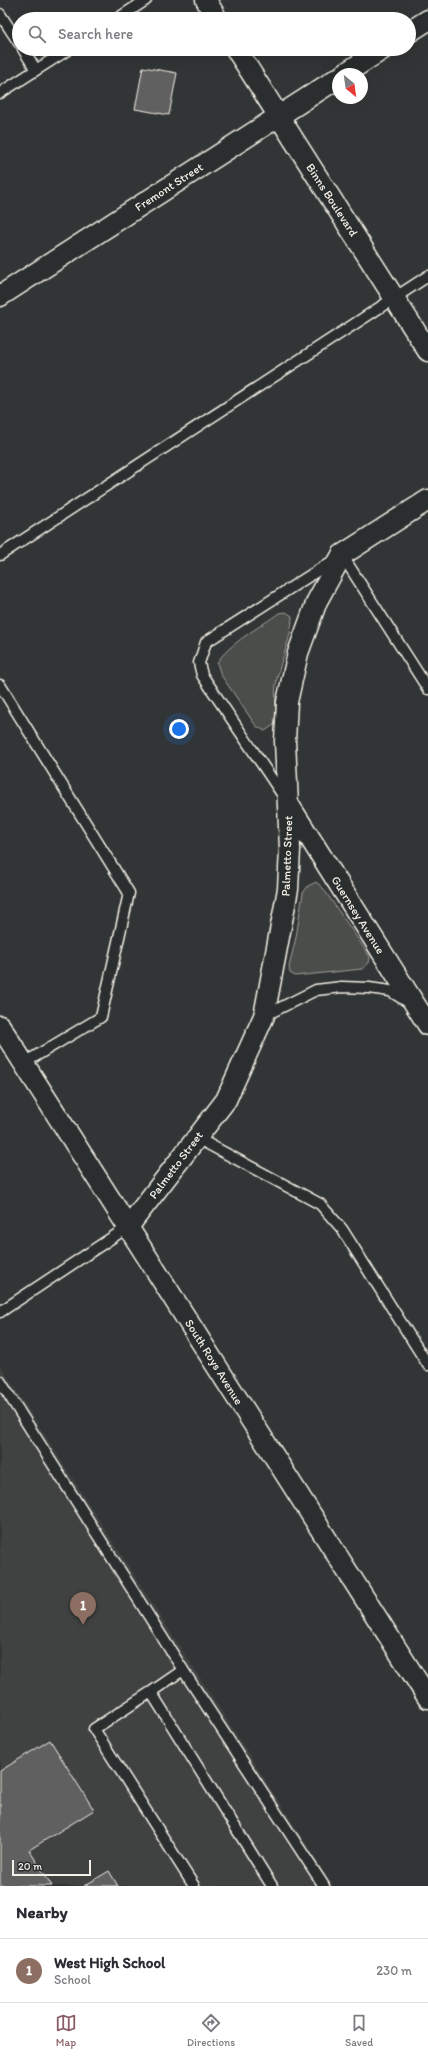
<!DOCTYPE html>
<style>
body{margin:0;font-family:Itim,sans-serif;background:#f7f7f7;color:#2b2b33}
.compass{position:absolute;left:332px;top:68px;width:36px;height:36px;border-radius:50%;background:#fff;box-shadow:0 4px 16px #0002;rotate:151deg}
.scale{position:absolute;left:12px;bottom:10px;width:79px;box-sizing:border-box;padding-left:4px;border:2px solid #f4f1e8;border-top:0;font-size:11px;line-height:14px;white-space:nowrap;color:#f4f1e8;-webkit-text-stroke:3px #2a2d2e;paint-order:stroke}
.you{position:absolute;left:179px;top:729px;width:14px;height:14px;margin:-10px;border:3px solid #fff;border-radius:50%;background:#1a73e8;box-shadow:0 0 0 6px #1a73e833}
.badge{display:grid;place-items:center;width:26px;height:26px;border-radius:50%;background:#8a5d65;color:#fff;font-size:13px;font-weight:700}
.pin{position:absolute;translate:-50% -33px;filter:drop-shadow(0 1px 2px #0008)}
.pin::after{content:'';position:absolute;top:21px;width:14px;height:12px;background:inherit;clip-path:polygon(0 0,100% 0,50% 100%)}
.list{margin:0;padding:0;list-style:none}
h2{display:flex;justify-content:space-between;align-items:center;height:52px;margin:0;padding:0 16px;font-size:17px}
h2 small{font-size:13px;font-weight:400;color:#7c7c81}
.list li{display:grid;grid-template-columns:26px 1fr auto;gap:12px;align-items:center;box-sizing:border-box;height:64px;padding:0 16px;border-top:1px solid #e1e1e2}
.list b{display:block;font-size:15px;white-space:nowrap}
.list p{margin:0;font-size:13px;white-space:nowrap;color:#7c7c81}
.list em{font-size:13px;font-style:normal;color:#7c7c81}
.icon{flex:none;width:22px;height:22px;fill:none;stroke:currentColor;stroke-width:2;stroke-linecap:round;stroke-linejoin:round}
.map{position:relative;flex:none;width:428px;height:1886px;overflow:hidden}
.search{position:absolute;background:#fff;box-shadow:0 4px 16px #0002;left:12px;right:12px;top:12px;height:44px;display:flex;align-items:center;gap:10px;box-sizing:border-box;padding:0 14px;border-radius:22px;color:#7c7c81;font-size:15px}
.sheet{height:116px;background:#fff}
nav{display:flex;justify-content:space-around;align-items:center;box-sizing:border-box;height:56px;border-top:1px solid #e1e1e2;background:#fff;font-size:11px;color:#7c7c81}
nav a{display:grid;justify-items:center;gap:2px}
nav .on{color:#8a5d65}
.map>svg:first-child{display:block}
.built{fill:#404242}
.green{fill:#4b4d4c;stroke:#a09f9a}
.building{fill:#5f605f;stroke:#f4f1e8}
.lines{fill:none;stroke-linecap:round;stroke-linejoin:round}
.lane-casing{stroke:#f4f1e8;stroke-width:13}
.street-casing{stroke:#f4f1e8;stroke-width:23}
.lane{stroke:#2a2d2e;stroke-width:10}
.street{stroke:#2a2d2e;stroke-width:20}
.labels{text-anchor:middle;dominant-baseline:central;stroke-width:3;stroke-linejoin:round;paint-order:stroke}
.street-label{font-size:12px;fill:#f4f1e8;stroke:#2a2d2e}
</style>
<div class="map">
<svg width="428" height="1886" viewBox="0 0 428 1886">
<rect width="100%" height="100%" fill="#323535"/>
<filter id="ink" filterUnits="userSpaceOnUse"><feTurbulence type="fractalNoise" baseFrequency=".025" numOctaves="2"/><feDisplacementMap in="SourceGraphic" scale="8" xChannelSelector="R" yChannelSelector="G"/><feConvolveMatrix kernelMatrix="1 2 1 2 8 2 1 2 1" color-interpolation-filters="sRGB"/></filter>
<g filter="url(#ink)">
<!-- built -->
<path class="built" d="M 0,1365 L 333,1886 L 0,1886 Z"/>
<!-- green -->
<path class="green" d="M 286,612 L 292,616 C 292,638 281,658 277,679 C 273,695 278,710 274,725 L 265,731 L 256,726 L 221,675 L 217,663 C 228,644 260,627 279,613 Z
M 316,882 L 323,888 L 370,957 L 369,963 L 362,969 L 295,976 L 290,973 L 289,967 L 296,937 L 303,893 L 308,886 Z"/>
<!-- building -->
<path class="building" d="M 143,67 L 177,73 L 169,115 L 135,109 Z
M 50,1740 L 94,1810 L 29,1850 L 52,1886 L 0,1886 L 0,1771 Z
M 109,1871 L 118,1886 L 84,1886 Z"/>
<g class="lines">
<!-- lane casing -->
<g class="lane-casing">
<path id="lane" d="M 0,14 L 19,43
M 117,19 L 146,0
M 23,49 L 36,70
M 0,93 L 69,49
M 0,555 L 428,276
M 0,685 L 129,893 L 101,1017 L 24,1063
M 284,797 L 202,675 L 199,663 L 206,642 L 342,555 L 428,689
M 264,1016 L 316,990 L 342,987 L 369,988 L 390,991 L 408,1002
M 197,1138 L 320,1204 L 342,1229 L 428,1365
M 0,1312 L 128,1227
M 0,1381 L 183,1670 L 324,1886
M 151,1692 L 183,1670
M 194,1886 L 94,1729 L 151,1692 L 272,1886"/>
</g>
<!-- street casing -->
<g class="street-casing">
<path id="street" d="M 206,0 L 217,19
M 409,32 L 428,20
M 236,49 L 428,351
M 344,74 L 383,49
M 0,296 L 338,78
M 289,805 L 428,1025
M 0,1026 L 428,1698
M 128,1227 L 226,1100 L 264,1016 L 288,889 L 290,849 L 285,741 L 287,702 L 298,653 L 317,601 L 342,555 L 428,500"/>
</g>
<!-- lane -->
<use href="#lane" class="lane"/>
<!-- street -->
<use href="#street" class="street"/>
</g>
</g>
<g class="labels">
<!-- street labels -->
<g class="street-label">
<text transform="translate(169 187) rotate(-33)">Fremont Street</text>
<text transform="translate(332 200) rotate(57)">Binns Boulevard</text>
<text transform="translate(287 856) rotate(-88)">Palmetto Street</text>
<text transform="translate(358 915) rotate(58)">Guernsey Avenue</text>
<text transform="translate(176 1165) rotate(-53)">Palmetto Street</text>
<text transform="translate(214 1362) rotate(58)">South Roys Avenue</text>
</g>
</g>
</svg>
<svg class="compass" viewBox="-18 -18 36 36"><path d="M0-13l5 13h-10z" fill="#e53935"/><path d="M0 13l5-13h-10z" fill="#7c7c81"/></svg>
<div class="scale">20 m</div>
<div class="you"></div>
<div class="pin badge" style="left:83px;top:1625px;background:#8d6e63">1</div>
<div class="search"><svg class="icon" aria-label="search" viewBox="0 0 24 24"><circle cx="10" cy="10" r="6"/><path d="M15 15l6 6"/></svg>Search here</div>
</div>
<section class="sheet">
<h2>Nearby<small></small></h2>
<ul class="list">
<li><span class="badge" style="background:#8d6e63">1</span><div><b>West High School</b><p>School</p></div><em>230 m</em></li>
</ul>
</section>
<nav>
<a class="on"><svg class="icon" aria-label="map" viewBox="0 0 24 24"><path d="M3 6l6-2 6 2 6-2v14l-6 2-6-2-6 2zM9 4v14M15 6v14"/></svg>Map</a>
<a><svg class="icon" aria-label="directions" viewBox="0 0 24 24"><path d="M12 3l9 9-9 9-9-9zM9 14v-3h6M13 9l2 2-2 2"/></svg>Directions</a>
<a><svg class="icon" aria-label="saved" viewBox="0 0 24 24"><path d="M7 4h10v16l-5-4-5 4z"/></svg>Saved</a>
</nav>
